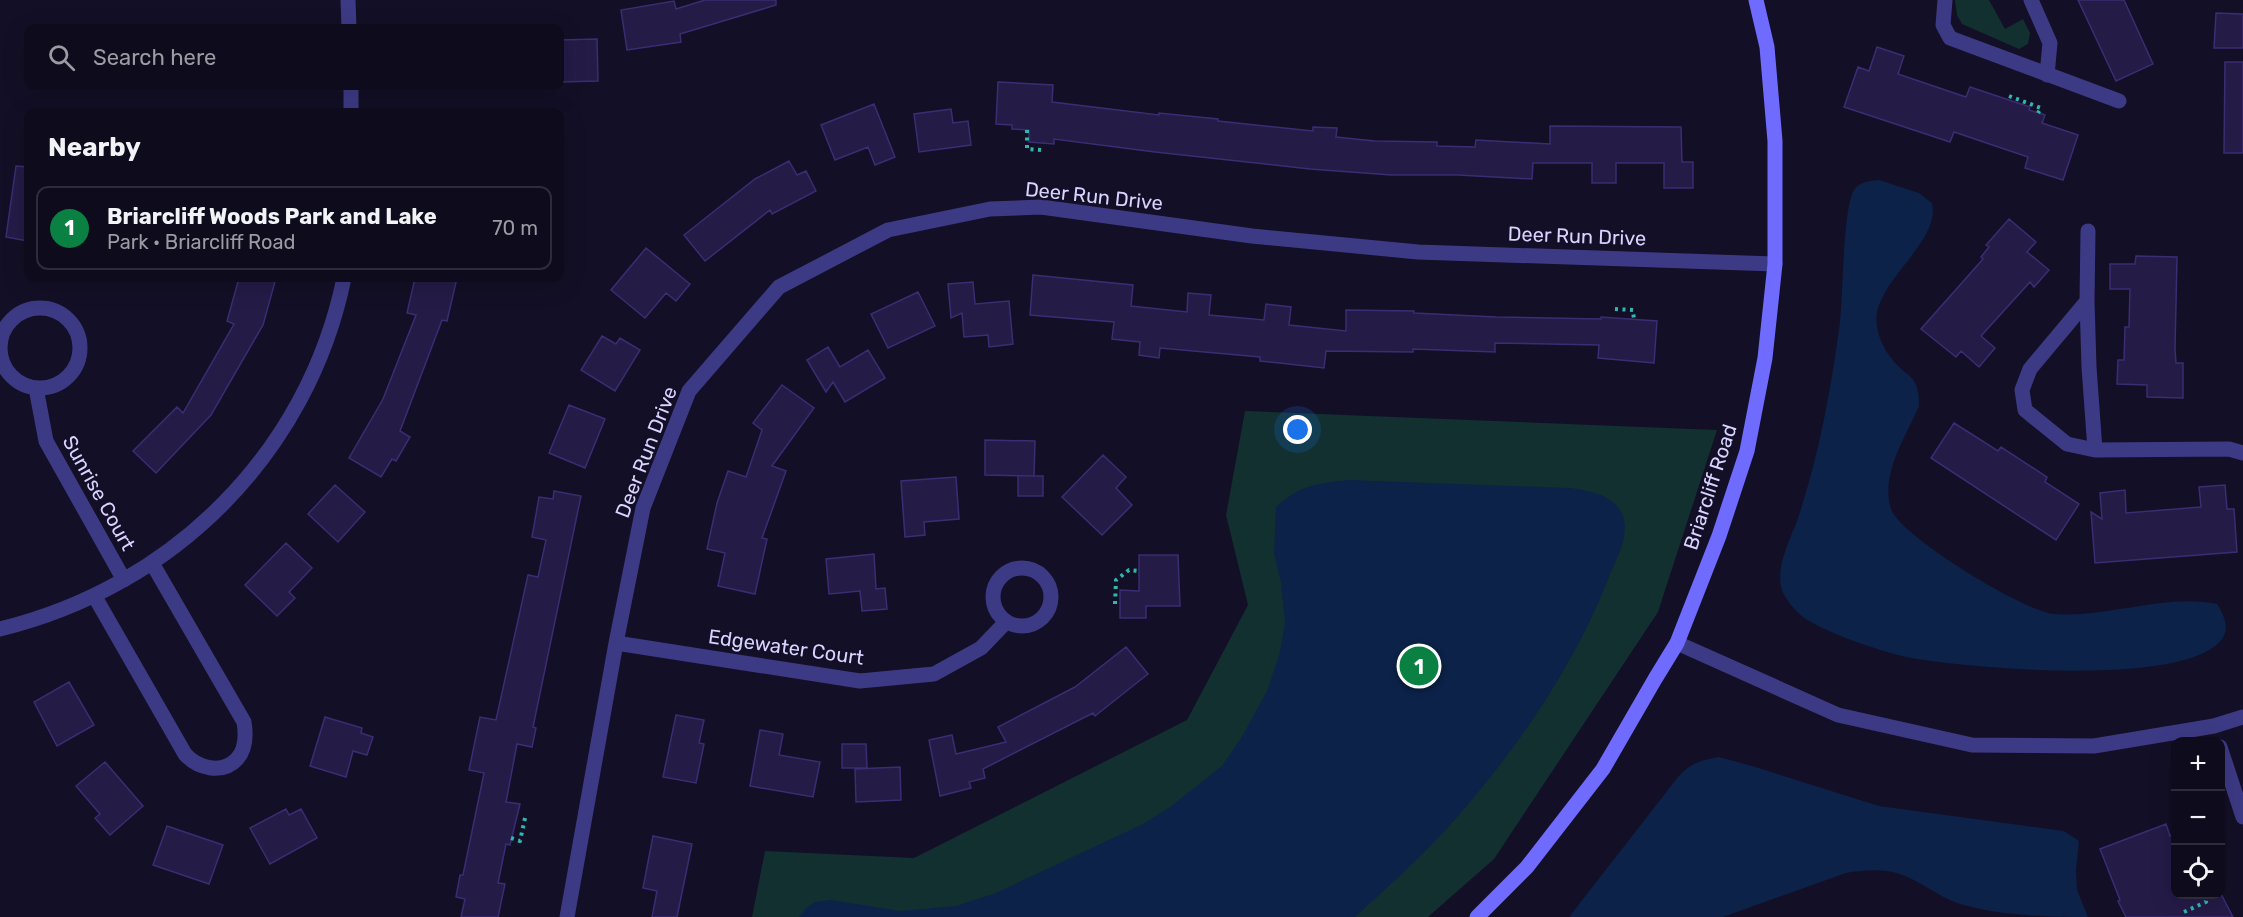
<!DOCTYPE html>
<meta charset="utf-8">
<style>
body{margin:0;font-family:Rubik,sans-serif;background:#171425;color:#f1f3f6}
.controls{position:absolute;right:18px;bottom:18px;display:grid;overflow:hidden;border-radius:12px;box-shadow:0 6px 24px #0002}
.controls button{width:54px;height:54px;display:grid;place-items:center;padding:0;border:0;border-bottom:2px solid #2e2b3b;background:#0e0b1c;color:#f1f3f6;font:30px sans-serif}
.you{position:absolute;left:1298px;top:430px;width:21px;height:21px;margin:-15px;border:4px solid #fff;border-radius:50%;background:#1a73e8;box-shadow:0 0 0 9px #1a73e833}
.badge{display:grid;place-items:center;width:39px;height:39px;border-radius:50%;background:#0b8043;color:#fff;font-size:20px;font-weight:700}
.pin{position:absolute;translate:-50% -50%;border:3px solid #fff;box-shadow:0 2px 6px #0006}
.list{margin:0;padding:0;list-style:none}
h2{display:flex;justify-content:space-between;align-items:center;height:78px;margin:0;padding:0 24px;font-size:26px}
h2 small{font-size:20px;font-weight:400;color:#9b9ba3}
.list li{display:grid;grid-template-columns:39px 1fr auto;gap:18px;align-items:center;box-sizing:border-box;height:84px;margin:0 12px 12px;padding:0 12px;border:2px solid #2e2b3b;border-radius:12px}
.list b{display:block;font-size:22px;white-space:nowrap}
.list p{margin:0;font-size:20px;white-space:nowrap;color:#9b9ba3}
.list em{font-size:20px;font-style:normal;color:#9b9ba3}
.icon{flex:none;width:33px;height:33px;fill:none;stroke:currentColor;stroke-width:2;stroke-linecap:round;stroke-linejoin:round}
.map{position:relative;flex:none;width:2243px;height:917px;overflow:hidden}
.search{position:absolute;background:#0e0b1c;box-shadow:0 6px 24px #0002;left:24px;top:24px;width:540px;height:66px;display:flex;align-items:center;gap:15px;box-sizing:border-box;padding:0 21px;border-radius:12px;color:#9b9ba3;font-size:22px}
.panel{position:absolute;background:#0e0b1c;box-shadow:0 6px 24px #0002;left:24px;top:108px;width:540px;height:174px;border-radius:12px}
.map>svg:first-child{display:block}
.green{fill:#12302f}
.water{fill:#0c2248}
.building{fill:#241b47;stroke:#3b2d73;stroke-width:1.5}
.lines{fill:none;stroke-linecap:round;stroke-linejoin:round}
.path{stroke:#2fb8b0;stroke-width:4;stroke-dasharray:3 4.5;stroke-linecap:butt}
.street{stroke:#3d3a85;stroke-width:15}
.secondary{stroke:#6f6bff;stroke-width:15}
.labels{text-anchor:middle;dominant-baseline:central;stroke-width:4.5;stroke-linejoin:round;paint-order:stroke}
.street-label{font-size:20px;fill:#d9d4ff;stroke:#130f26}
</style>
<div class="map">
<svg width="2243" height="917" viewBox="0 0 2243 917">
<rect width="100%" height="100%" fill="#130f26"/>
<!-- green -->
<path class="green" d="M 1955,0 L 1989,0 L 2005,29 L 2023,19 L 2030,33 L 2028,44 L 2019,49 L 1962,24 L 1957,15 Z
M 1245,411 L 1717,430 L 1658,612 L 1494,859 L 1428,917 L 752,917 L 765,851 L 914,858 L 1187,720 L 1248,605 L 1226,515 Z"/>
<!-- water -->
<path class="water" d="M 1879,180 L 1919,193 L 1932,203 C 1940,238 1889,272 1878,308 C 1872,329 1884,352 1899,367 C 1904,372 1912,376 1915,383 C 1919,390 1919,398 1919,406 C 1906,437 1880,474 1891,509 C 1900,536 2025,612 2054,614 C 2106,618 2168,593 2217,604 C 2224,615 2230,628 2222,639 C 2186,688 1968,668 1911,658 C 1882,652 1835,636 1809,621 C 1801,617 1791,606 1786,598 C 1771,576 1789,542 1797,521 C 1819,456 1831,389 1840,322 C 1843,295 1843,208 1854,190 C 1860,181 1870,181 1879,180 Z
M 1348,480 L 1570,488 C 1589,491 1610,493 1621,512 C 1632,531 1617,558 1609,577 C 1572,672 1507,764 1438,838 C 1412,866 1383,891 1355,917 L 799,917 L 805,909 L 815,902 L 831,900 L 900,911 L 956,906 L 996,893 L 1143,824 L 1170,807 L 1222,766 L 1243,735 L 1267,691 L 1280,652 L 1285,622 L 1281,582 L 1274,553 L 1276,507 C 1302,484 1315,484 1348,480 Z
M 1719,757 L 1752,766 L 1879,806 L 2064,831 L 2079,841 L 2076,870 L 2077,890 L 2088,917 C 2048,917 2007,916 1968,906 C 1944,901 1927,885 1905,876 C 1886,868 1866,870 1846,873 L 1723,917 L 1569,917 L 1678,777 C 1692,762 1700,761 1719,757 Z"/>
<!-- building -->
<path class="building" d="M 705,0 L 776,0 L 776,5 L 680,34 L 681,42 L 627,50 L 621,10 L 674,1 L 676,9 Z
M 2078,0 L 2124,0 L 2153,64 L 2116,81 Z
M 2216,13 L 2243,14 L 2243,48 L 2214,48 Z
M 597,39 L 598,81 L 560,82 L 560,40 Z
M 1877,47 L 1904,56 L 1898,74 L 1966,97 L 1970,87 L 2030,107 L 2029,110 L 2045,115 L 2042,123 L 2078,135 L 2063,180 L 2025,168 L 2028,157 L 1954,132 L 1950,142 L 1844,107 L 1858,67 L 1869,71 Z
M 2225,62 L 2243,62 L 2243,153 L 2224,153 Z
M 998,82 L 1053,85 L 1052,102 L 1159,115 L 1159,113 L 1218,119 L 1218,121 L 1313,131 L 1313,127 L 1337,128 L 1336,137 L 1375,141 L 1437,142 L 1437,146 L 1475,147 L 1476,140 L 1550,144 L 1550,126 L 1681,127 L 1682,162 L 1693,162 L 1693,188 L 1664,188 L 1664,163 L 1616,163 L 1616,183 L 1592,183 L 1592,163 L 1533,163 L 1532,179 L 1458,175 L 1391,175 L 1310,169 L 1155,152 L 1054,139 L 1054,144 L 1029,142 L 1029,130 L 1012,129 L 1012,125 L 996,124 Z
M 874,104 L 895,157 L 875,165 L 868,147 L 835,160 L 821,125 Z
M 951,109 L 953,123 L 968,121 L 971,145 L 919,152 L 914,114 Z
M 789,161 L 797,175 L 806,171 L 816,191 L 772,214 L 770,210 L 705,261 L 684,235 L 755,179 Z
M 16,166 L 28,167 L 28,241 L 6,237 Z
M 2009,219 L 2036,242 L 2027,252 L 2049,270 L 2034,287 L 2030,282 L 1981,336 L 1995,348 L 1979,367 L 1961,351 L 1956,357 L 1921,329 L 1983,259 L 1981,257 L 1989,247 L 1986,245 Z
M 646,248 L 690,284 L 676,301 L 666,293 L 645,318 L 611,290 Z
M 2136,256 L 2177,257 L 2175,349 L 2176,363 L 2183,363 L 2183,398 L 2147,397 L 2147,385 L 2117,384 L 2118,360 L 2124,360 L 2125,327 L 2129,327 L 2130,289 L 2110,289 L 2110,264 L 2135,264 Z
M 1033,275 L 1133,285 L 1131,306 L 1187,312 L 1188,293 L 1211,295 L 1209,315 L 1264,320 L 1266,304 L 1291,307 L 1289,325 L 1346,331 L 1346,310 L 1414,311 L 1414,313 L 1496,317 L 1601,319 L 1601,317 L 1657,321 L 1654,363 L 1598,358 L 1599,345 L 1495,343 L 1495,352 L 1413,349 L 1413,352 L 1326,351 L 1324,368 L 1260,361 L 1260,357 L 1160,348 L 1159,358 L 1139,355 L 1140,342 L 1112,339 L 1114,322 L 1030,315 Z
M 239,278 L 276,278 L 263,325 L 211,415 L 156,473 L 133,451 L 177,407 L 183,413 L 234,324 L 227,321 Z
M 415,278 L 457,278 L 447,321 L 442,320 L 400,431 L 410,437 L 396,461 L 392,459 L 381,477 L 349,458 L 383,399 L 416,315 L 407,313 Z
M 973,282 L 975,304 L 1009,301 L 1013,344 L 989,347 L 988,335 L 964,337 L 962,313 L 951,318 L 948,284 Z
M 918,292 L 935,326 L 888,348 L 871,314 Z
M 602,336 L 616,344 L 620,338 L 640,350 L 615,391 L 581,370 Z
M 828,347 L 840,367 L 868,350 L 885,378 L 845,402 L 833,382 L 826,392 L 807,360 Z
M 782,385 L 814,408 L 772,466 L 786,471 L 762,538 L 767,539 L 755,594 L 718,586 L 725,553 L 707,549 L 717,503 L 728,471 L 746,477 L 762,430 L 753,423 Z
M 569,405 L 605,419 L 585,468 L 549,453 Z
M 1954,423 L 1998,451 L 2001,447 L 2047,477 L 2045,482 L 2079,504 L 2056,540 L 1931,458 Z
M 985,440 L 1035,441 L 1034,476 L 985,475 Z
M 1103,455 L 1126,477 L 1116,488 L 1132,505 L 1102,535 L 1062,497 Z
M 1018,476 L 1043,476 L 1043,496 L 1018,496 Z
M 956,477 L 959,519 L 924,522 L 925,535 L 905,537 L 901,481 Z
M 335,485 L 365,512 L 338,542 L 308,514 Z
M 2225,485 L 2227,509 L 2234,509 L 2237,552 L 2095,563 L 2091,512 L 2102,519 L 2100,493 L 2125,490 L 2126,513 L 2201,507 L 2199,487 Z
M 554,491 L 581,496 L 533,727 L 536,728 L 532,747 L 517,744 L 506,802 L 520,804 L 510,845 L 506,844 L 498,883 L 505,884 L 498,917 L 461,917 L 465,899 L 456,897 L 460,875 L 463,875 L 484,773 L 469,770 L 480,717 L 496,720 L 528,575 L 538,577 L 546,540 L 532,537 L 539,497 L 553,499 Z
M 286,543 L 312,568 L 289,592 L 295,598 L 277,616 L 245,585 Z
M 874,554 L 876,589 L 885,588 L 887,609 L 862,611 L 860,591 L 829,594 L 826,559 Z
M 1139,555 L 1178,555 L 1180,606 L 1146,606 L 1146,618 L 1120,618 L 1120,590 L 1139,591 Z
M 1126,647 L 1148,674 L 1095,716 L 1093,713 L 983,769 L 985,778 L 969,782 L 971,788 L 940,796 L 929,740 L 952,735 L 956,754 L 1006,742 L 998,727 L 1075,687 Z
M 69,682 L 94,725 L 57,746 L 34,702 Z
M 676,715 L 704,720 L 699,743 L 704,744 L 696,783 L 663,777 Z
M 325,717 L 362,728 L 361,733 L 373,737 L 367,755 L 353,751 L 346,777 L 310,766 Z
M 760,730 L 783,734 L 779,755 L 820,762 L 813,797 L 750,786 Z
M 842,744 L 866,744 L 867,768 L 842,768 Z
M 105,762 L 143,806 L 110,835 L 95,818 L 100,814 L 76,786 Z
M 900,767 L 901,800 L 856,802 L 855,769 Z
M 286,809 L 289,815 L 301,809 L 317,838 L 270,864 L 250,828 Z
M 2166,824 L 2170,836 L 2175,833 L 2175,894 L 2221,894 L 2233,917 L 2126,917 L 2118,901 L 2120,900 L 2100,849 Z
M 167,826 L 223,845 L 209,884 L 153,865 Z
M 653,836 L 692,844 L 677,917 L 652,917 L 657,891 L 643,888 Z"/>
<g class="lines">
<!-- path -->
<path class="path" d="M 2009,96 L 2041,108 L 2038,113
M 1027,130 L 1027,149 L 1042,150
M 1615,309 L 1633,310 L 1634,320
M 1115,604 L 1116,580 L 1129,570 L 1139,571
M 511,838 L 520,841 L 525,818
M 2184,912 L 2206,902 L 2207,894"/>
<!-- street -->
<path class="street" d="M 348,0 L 349,28
M 1945,0 L 1943,25 L 1950,38 L 2119,101
M 2031,0 L 2050,43 L 2047,75
M 351,86 L 351,112
M 2087,301 L 2089,367 L 2095,450 L 2067,444 L 2025,410 L 2022,390 L 2030,369 Z
M 2087,301 L 2088,231
M0 348a40 40 0 1 1 80 0a40 40 0 1 1-80 0Z
M 36,388 L 46,441 L 124,580
M 2095,450 L 2229,449 L 2243,453
M993 597a29 29 0 1 1 58 0a29 29 0 1 1-58 0Z
M 95,597 L 185,754 C 197,768 222,775 237,759 C 246,749 246,734 244,722 L 152,563
M 0,629 C 173,587 308,453 344,278
M 616,643 L 860,681 L 934,674 L 981,648 L 1006,622
M 1677,643 L 1838,715 L 1972,745 L 2094,746 L 2214,726 L 2243,717
M 2220,747 L 2243,817
M 567,917 L 616,643 L 643,508 L 689,391 L 779,287 L 888,230 L 990,209 L 1041,207 L 1252,236 L 1418,252 L 1775,264"/>
<!-- secondary -->
<path class="secondary" d="M 1477,917 L 1527,867 L 1603,769 L 1655,679 L 1677,643 L 1719,536 L 1747,451 L 1765,358 L 1775,264 L 1775,141 L 1767,47 L 1756,0"/>
</g>
<g class="labels">
<!-- street labels -->
<g class="street-label">
<text transform="translate(1094 196) rotate(6)">Deer Run Drive</text>
<text transform="translate(1577 236) rotate(2)">Deer Run Drive</text>
<text transform="translate(646 452) rotate(-69)">Deer Run Drive</text>
<text transform="translate(1710 487) rotate(-72)">Briarcliff Road</text>
<text transform="translate(99 493) rotate(61)">Sunrise Court</text>
<text transform="translate(786 647) rotate(8)">Edgewater Court</text>
</g>
</g>
</svg>
<div class="controls">
<button>+</button>
<button>−</button>
<button><svg class="icon" aria-label="locate" viewBox="0 0 24 24"><circle cx="12" cy="12" r="6"/><path d="M12 2v4M12 18v4M2 12h4M18 12h4"/></svg></button>
</div>
<div class="you"></div>
<div class="pin badge" style="left:1419px;top:666px">1</div>
<div class="search"><svg class="icon" aria-label="search" viewBox="0 0 24 24"><circle cx="10" cy="10" r="6"/><path d="M15 15l6 6"/></svg>Search here</div>
<section class="panel">
<h2>Nearby<small></small></h2>
<ul class="list">
<li><span class="badge">1</span><div><b>Briarcliff Woods Park and Lake</b><p>Park · Briarcliff Road</p></div><em>70 m</em></li>
</ul>
</section>
</div>
